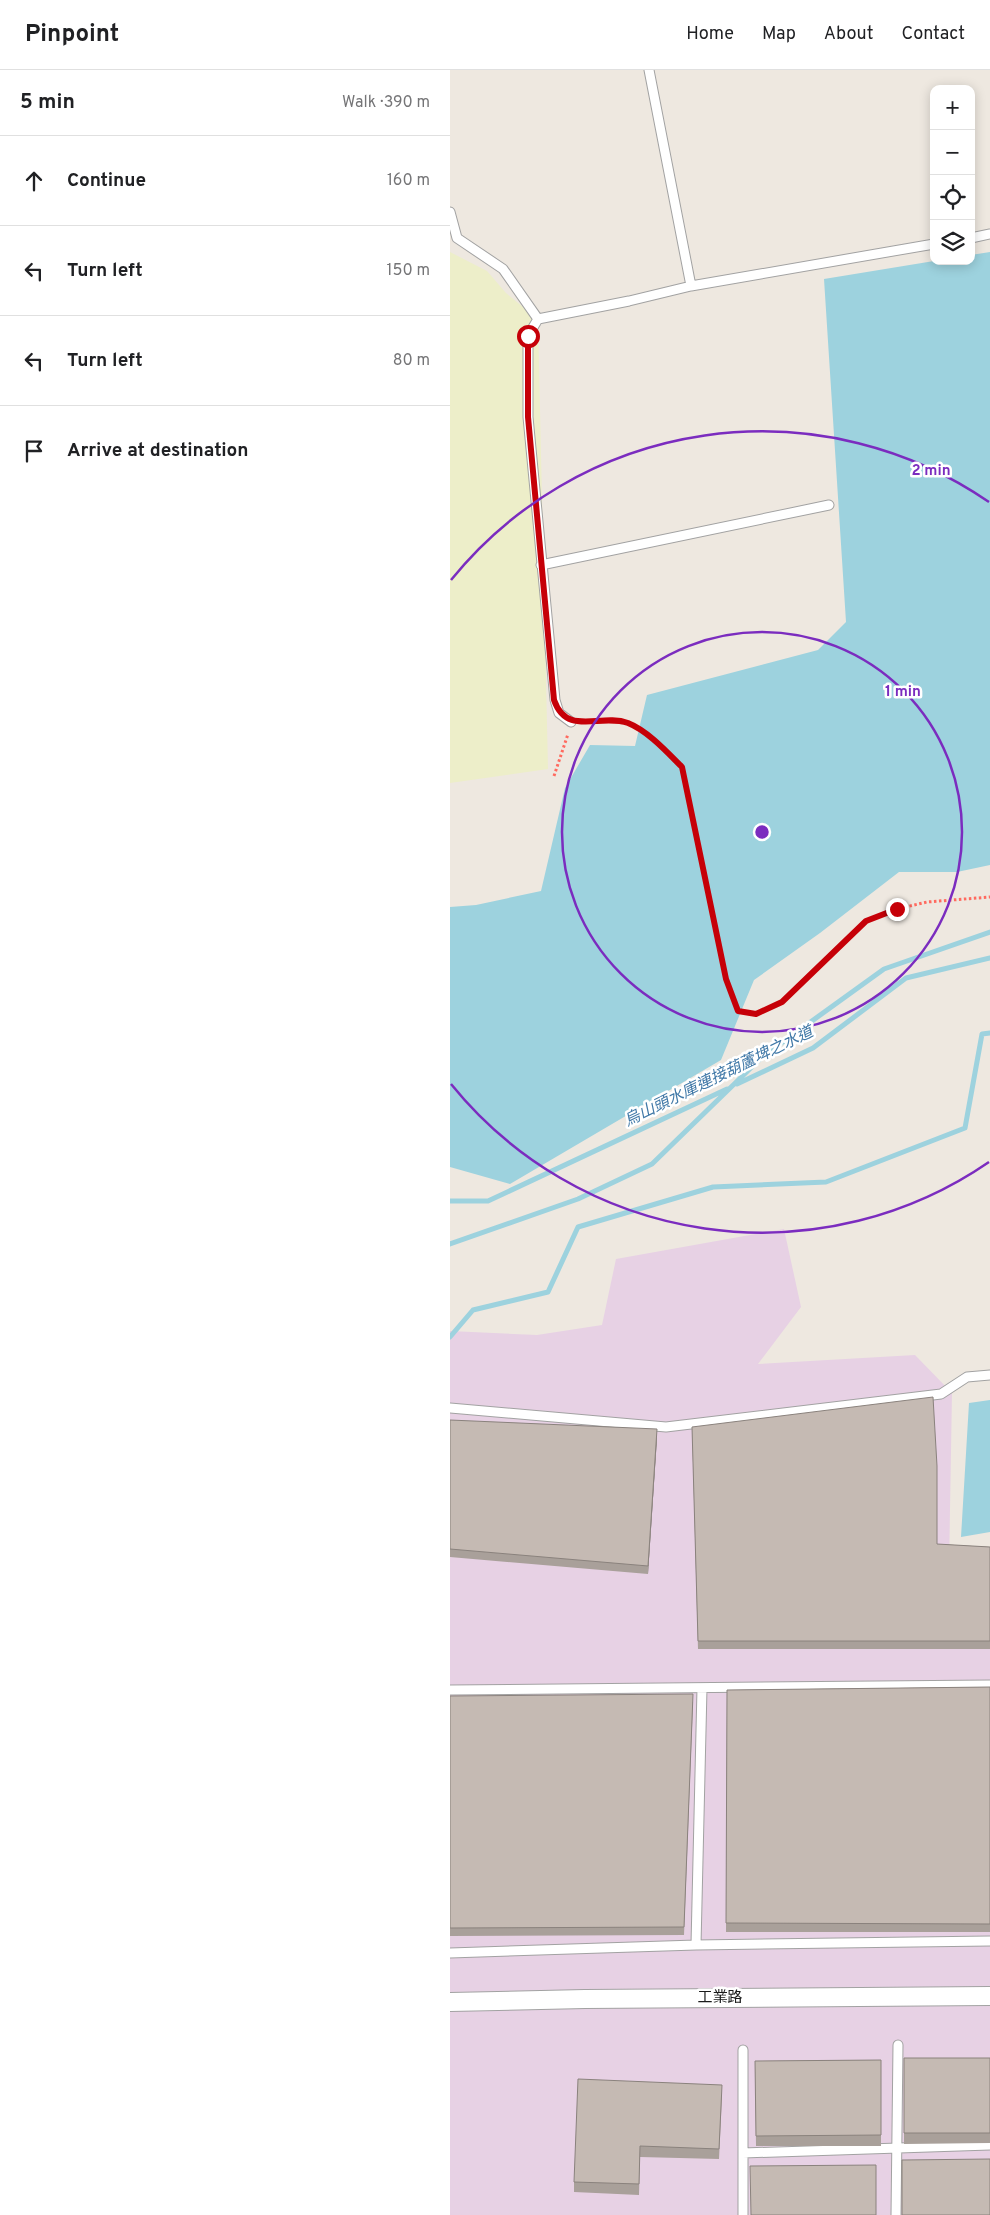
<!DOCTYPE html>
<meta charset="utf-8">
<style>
body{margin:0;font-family:Overpass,"Noto Sans TC",sans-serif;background:#f2f2f2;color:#202124}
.controls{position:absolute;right:15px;top:15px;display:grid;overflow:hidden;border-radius:10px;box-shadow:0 2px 12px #0003}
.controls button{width:45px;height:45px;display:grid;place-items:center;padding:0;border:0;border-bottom:1px solid #e0e0e0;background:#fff;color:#202124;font:25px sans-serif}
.stop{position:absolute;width:15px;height:15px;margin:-11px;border:4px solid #c60008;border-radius:50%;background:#fff}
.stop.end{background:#c60008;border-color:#fff;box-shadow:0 1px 5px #0008}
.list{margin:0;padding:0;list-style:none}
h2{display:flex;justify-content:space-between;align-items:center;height:65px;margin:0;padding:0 20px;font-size:21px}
h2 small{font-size:16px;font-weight:400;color:#757577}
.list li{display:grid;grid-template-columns:32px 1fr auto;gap:15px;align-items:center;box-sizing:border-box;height:90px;padding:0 20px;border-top:1px solid #e0e0e0}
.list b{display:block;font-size:19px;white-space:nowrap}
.list em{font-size:16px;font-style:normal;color:#757577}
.icon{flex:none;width:28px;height:28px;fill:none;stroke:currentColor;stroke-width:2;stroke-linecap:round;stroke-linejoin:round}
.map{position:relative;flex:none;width:540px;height:2145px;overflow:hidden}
header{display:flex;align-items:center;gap:30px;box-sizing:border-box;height:70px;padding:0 25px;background:#fff;border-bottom:1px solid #e0e0e0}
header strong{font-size:24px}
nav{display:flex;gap:28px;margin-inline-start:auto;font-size:18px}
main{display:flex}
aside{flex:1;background:#fff}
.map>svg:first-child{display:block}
.industrial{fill:#e7d1e4}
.farmland{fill:#edeec9}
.water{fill:#9dd2de}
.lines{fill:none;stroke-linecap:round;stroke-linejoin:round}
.stream{stroke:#9dd2de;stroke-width:5}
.service-casing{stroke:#a2a2a2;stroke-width:11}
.minor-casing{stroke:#a2a2a2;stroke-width:20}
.path{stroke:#ff6a5f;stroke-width:3;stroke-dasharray:2.5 2.5;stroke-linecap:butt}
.service{stroke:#fff;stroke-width:9}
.minor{stroke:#fff;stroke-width:18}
.wall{fill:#a9a09a}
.shaded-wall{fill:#8a827d}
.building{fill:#c5bab3;stroke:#8a827d}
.route{stroke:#c60008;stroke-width:6}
.ring{fill:none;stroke:#7b2cbf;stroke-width:2.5}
.labels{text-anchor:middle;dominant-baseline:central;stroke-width:5;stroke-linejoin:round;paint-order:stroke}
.street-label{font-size:15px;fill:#1b1b1b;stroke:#fff}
.water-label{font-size:16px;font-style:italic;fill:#4078a7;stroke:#fff}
.centre{fill:#7b2cbf;stroke:#fff;stroke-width:2.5}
.ring-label{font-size:15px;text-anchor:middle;font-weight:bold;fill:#7b2cbf;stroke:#fff;stroke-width:5;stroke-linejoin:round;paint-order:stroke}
</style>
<header>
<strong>Pinpoint</strong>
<nav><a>Home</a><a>Map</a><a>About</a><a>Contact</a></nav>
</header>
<main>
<aside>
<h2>5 min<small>Walk · 390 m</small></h2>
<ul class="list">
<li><svg class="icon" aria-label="ahead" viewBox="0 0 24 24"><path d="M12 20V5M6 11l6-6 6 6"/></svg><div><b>Continue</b></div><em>160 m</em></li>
<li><svg class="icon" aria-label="left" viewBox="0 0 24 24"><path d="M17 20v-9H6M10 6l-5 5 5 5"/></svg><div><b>Turn left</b></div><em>150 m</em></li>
<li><svg class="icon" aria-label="left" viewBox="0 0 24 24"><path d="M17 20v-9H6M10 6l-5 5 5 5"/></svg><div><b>Turn left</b></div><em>80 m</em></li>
<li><svg class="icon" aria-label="arrive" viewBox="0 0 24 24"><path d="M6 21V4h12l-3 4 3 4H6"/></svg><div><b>Arrive at destination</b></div></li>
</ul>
</aside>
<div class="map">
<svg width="540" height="2145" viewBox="0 0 540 2145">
<rect width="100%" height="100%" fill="#eee8e0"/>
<!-- industrial -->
<path class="industrial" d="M 334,1159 L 351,1237 L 308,1294 L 465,1285 L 502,1323 L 499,1499 L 540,1502 L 540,2145 L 0,2145 L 0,1261 L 87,1265 L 152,1255 L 166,1189 Z"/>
<!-- farmland -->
<path class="farmland" d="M 0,182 L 37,201 L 56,223 L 88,249 L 98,699 L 0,713 Z"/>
<!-- water -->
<path class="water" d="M 540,182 L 540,795 L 507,802 L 449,802 L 370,863 L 304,910 L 271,990 L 60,1114 L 0,1097 L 0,837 L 26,835 L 91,821 L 115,718 L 140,675 L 185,676 L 197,625 L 368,580 L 396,552 L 374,209 L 484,191 L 521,191 L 521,185 Z
M 540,1330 L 540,1462 L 511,1467 L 519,1333 Z"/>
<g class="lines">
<!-- stream -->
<path class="stream" d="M 287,1014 L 363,978 L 456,908 L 540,888
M 0,1131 L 38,1131 L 277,1019
M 0,1174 L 128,1129 L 202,1094 L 312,987 L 434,899 L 540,862
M 0,1267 L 23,1240 L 98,1222 L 128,1157 L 263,1117 L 376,1112 L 515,1058 L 532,964 L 540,963"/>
<!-- service casing -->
<g class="service-casing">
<path id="service" d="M 199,0 L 241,216
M 0,142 L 7,168 L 53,199 L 88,249 L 78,266 L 78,347 L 105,630 L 109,643 L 121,652
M 521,168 L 540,164
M 88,249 L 179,231 L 241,216 L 484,174
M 91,495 L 379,435
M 0,1338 L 216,1357 L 491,1324 L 517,1307 L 540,1305
M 0,1620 L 540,1615
M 246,1875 L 252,1618
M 0,1883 L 246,1875 L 540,1871
M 293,1980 L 293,2145
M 293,2083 L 540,2075
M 446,2145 L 448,1975"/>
</g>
<!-- minor casing -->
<g class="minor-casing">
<path id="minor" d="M 0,1932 L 135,1929 L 540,1926"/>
</g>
<!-- path -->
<path class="path" d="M 133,651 C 147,650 162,649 176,653 C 195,657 218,684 231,697 L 276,909 L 288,941 L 306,944 L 332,932 L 416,851 L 447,839 L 477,832 L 540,827
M 104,706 L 118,664"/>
<!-- service -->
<use href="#service" class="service"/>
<!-- minor -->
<use href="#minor" class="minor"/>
</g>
<!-- wall -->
<path class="wall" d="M 0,1350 L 207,1368 L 198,1504 L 0,1487 Z
M 242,1357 L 487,1474 L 540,1477 L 540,1579 L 248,1579 Z
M 540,1617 L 540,1862 L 276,1862 L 277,1620 Z
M 0,1626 L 243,1632 L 234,1865 L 0,1866 Z
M 454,1988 L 540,1988 L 540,2073 L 454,2074 Z
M 431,1990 L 431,2076 L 306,2076 L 305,1991 Z
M 272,2025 L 269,2089 L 190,2087 L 189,2125 L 124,2122 L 124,2112 Z"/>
<!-- shaded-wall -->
<path class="shaded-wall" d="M 207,1359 L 207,1368 L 198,1504 L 198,1496 Z"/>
<!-- building -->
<path class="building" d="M 483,1327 L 487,1396 L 487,1474 L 540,1477 L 540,1571 L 248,1571 L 242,1357 Z
M 0,1350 L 207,1359 L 198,1496 L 0,1479 Z
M 540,1617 L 540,1854 L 276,1853 L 277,1620 Z
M 243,1624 L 234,1857 L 0,1858 L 0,1626 Z
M 454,1988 L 540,1988 L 540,2063 L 454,2063 Z
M 431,1990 L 431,2065 L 306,2066 L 305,1991 Z
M 128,2009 L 272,2015 L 269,2079 L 190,2076 L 189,2114 L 124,2112 Z
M 540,2089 L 540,2145 L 452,2145 L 452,2090 Z
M 426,2095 L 426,2145 L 301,2145 L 300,2096 Z"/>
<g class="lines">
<!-- route -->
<path class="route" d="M 78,266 L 78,347 L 104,630 C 117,667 150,643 178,653 C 198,661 217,682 232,697 L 276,909 L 288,941 L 306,944 L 332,932 L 416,851 L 447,839"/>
</g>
<!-- distance rings -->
<g class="ring">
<circle cx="312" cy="762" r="200"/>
<path d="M539 1092A400 400 0 0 1 1 1014M1 510A400 400 0 0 1 539 432"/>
</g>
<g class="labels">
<!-- street labels -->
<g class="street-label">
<text x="270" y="1928">工業路</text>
</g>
<!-- water labels -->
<g class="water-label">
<text transform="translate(269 1007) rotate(-26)">烏山頭水庫連接葫蘆埤之水道</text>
</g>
</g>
<circle cx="312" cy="762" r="8" class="centre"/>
<g class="ring-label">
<text x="481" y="405">2 min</text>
<text x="453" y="626">1 min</text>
</g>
</svg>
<div class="controls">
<button>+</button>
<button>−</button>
<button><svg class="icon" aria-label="locate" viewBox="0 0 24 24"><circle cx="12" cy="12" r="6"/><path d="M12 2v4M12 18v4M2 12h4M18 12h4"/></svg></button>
<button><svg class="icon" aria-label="layers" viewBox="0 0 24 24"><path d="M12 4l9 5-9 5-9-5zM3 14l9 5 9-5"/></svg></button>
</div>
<div class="stop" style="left:78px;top:266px"></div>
<div class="stop end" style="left:447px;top:839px"></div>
</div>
</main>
